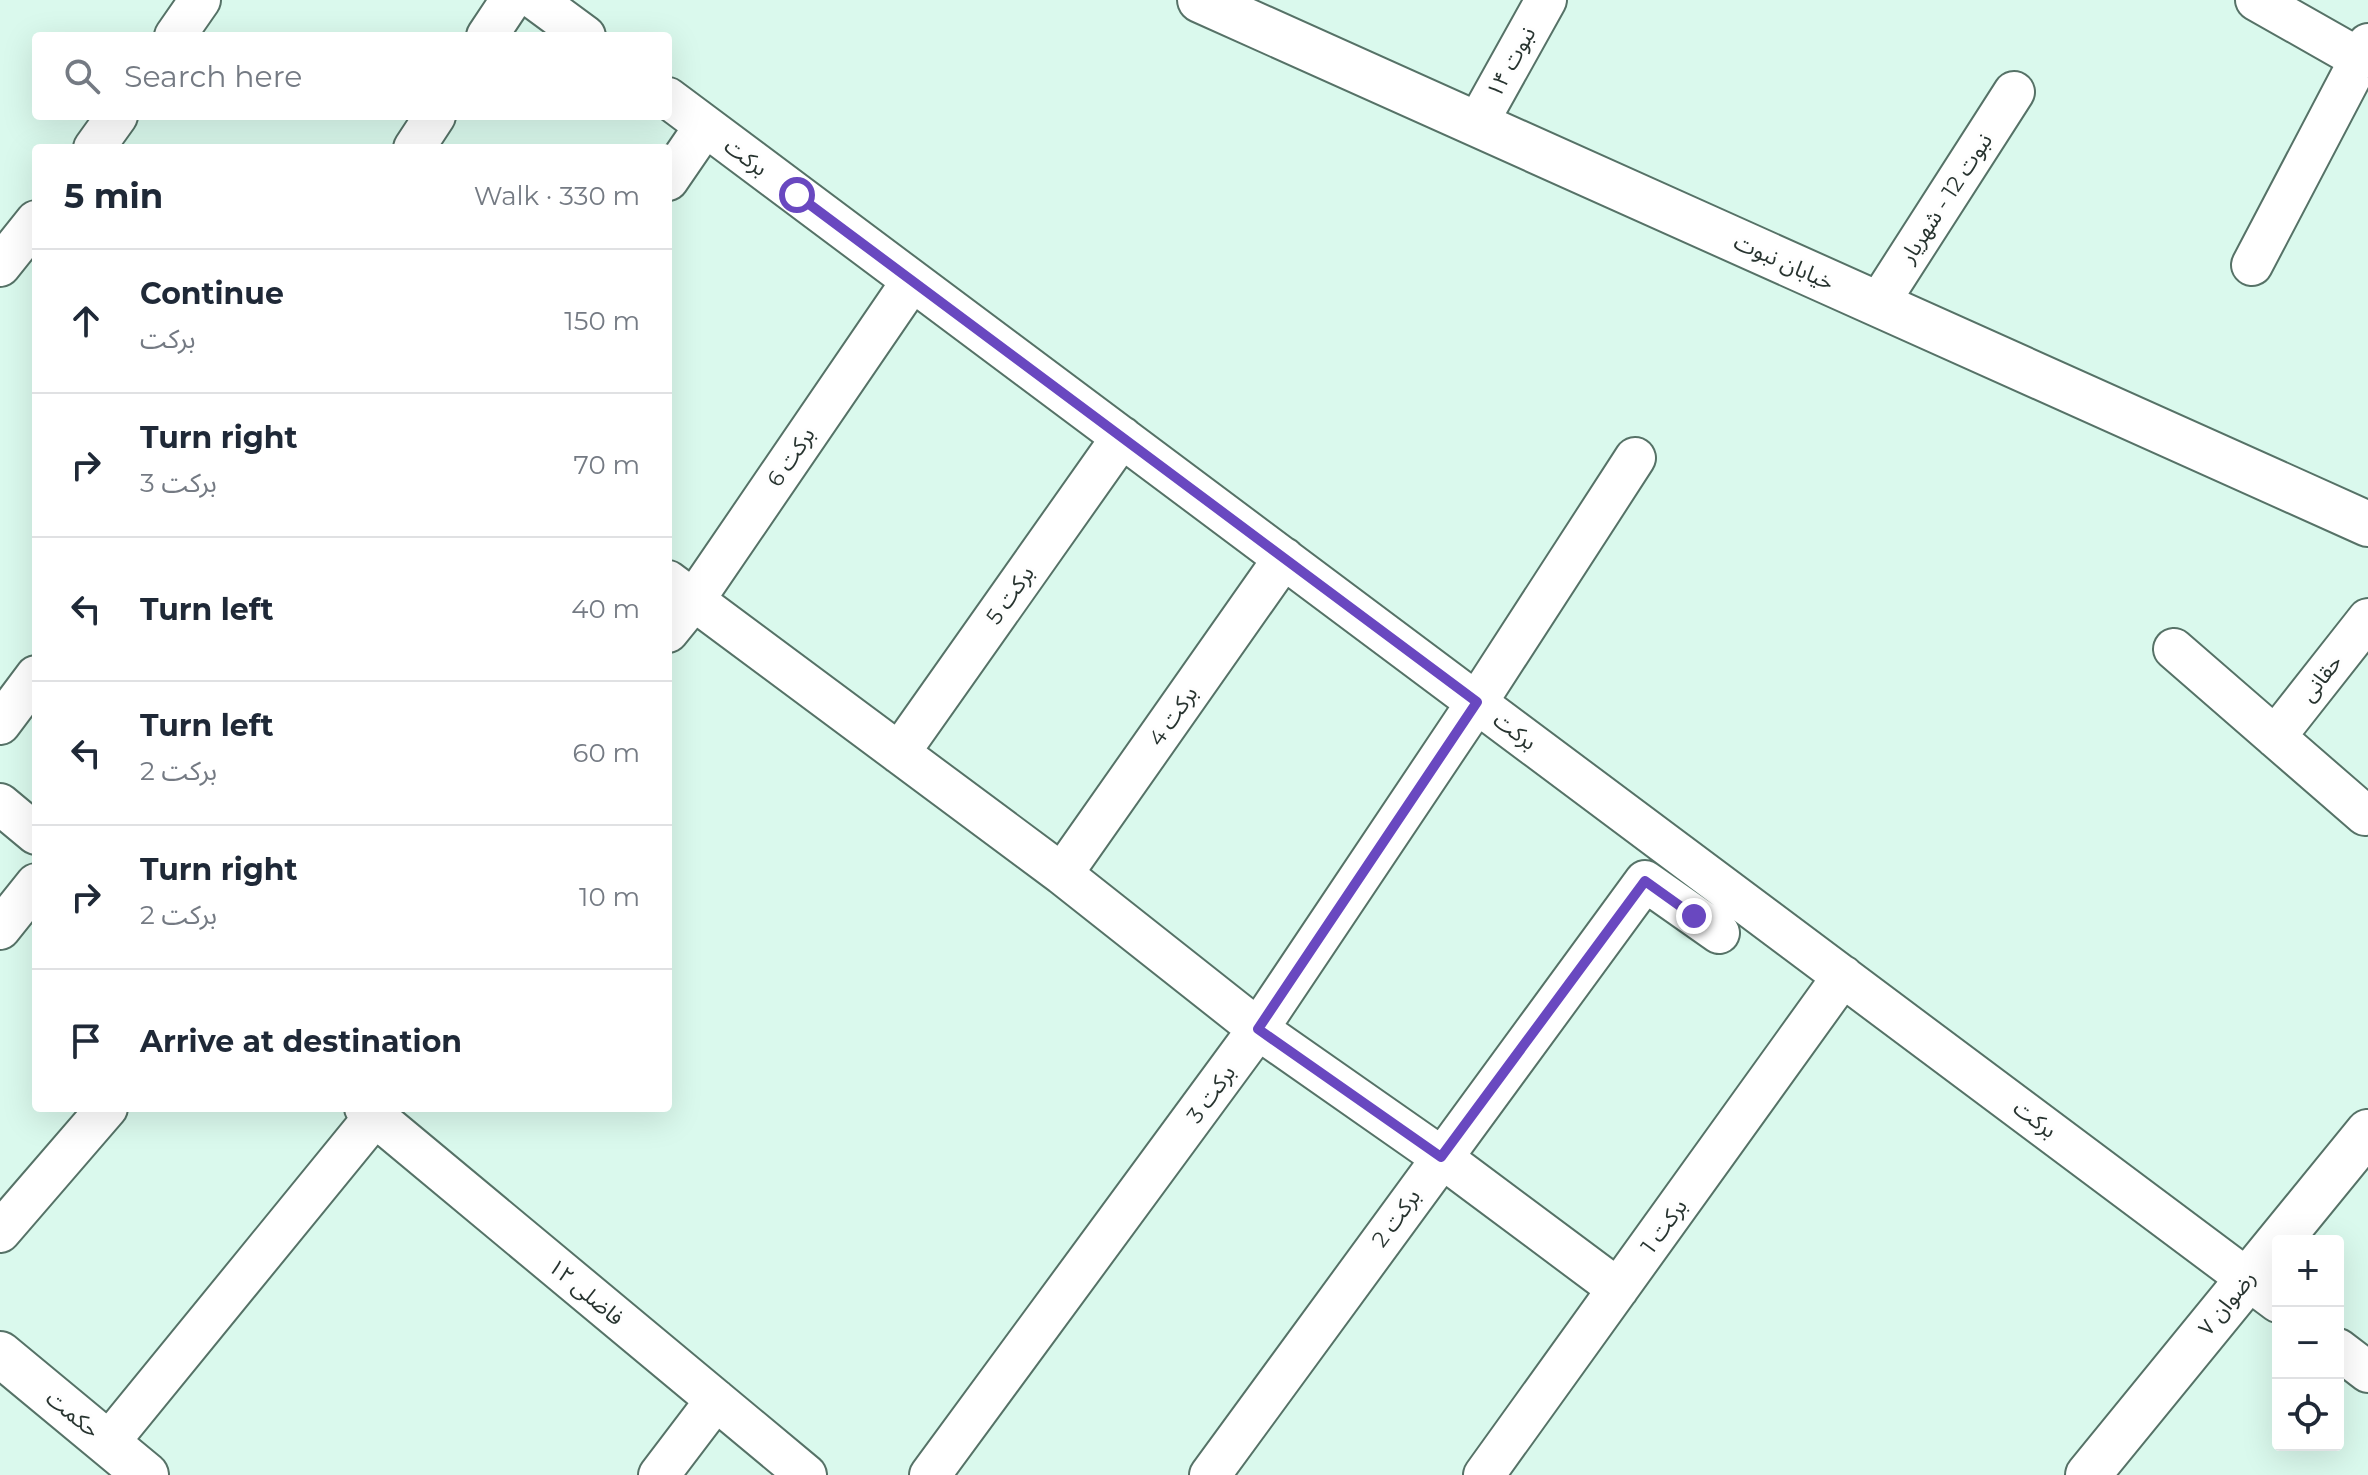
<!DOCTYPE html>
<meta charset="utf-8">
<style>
body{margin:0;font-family:Montserrat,"Noto Sans Arabic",sans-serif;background:#f2f2f3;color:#1f2937}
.controls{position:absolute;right:24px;bottom:24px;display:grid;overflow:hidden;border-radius:8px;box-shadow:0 8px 32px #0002}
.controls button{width:72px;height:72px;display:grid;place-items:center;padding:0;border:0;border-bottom:2px solid #e0e1e3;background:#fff;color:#1f2937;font:40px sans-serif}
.stop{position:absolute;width:24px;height:24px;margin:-18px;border:6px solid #6948c0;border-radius:50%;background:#fff}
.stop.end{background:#6948c0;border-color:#fff;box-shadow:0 2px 8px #0008}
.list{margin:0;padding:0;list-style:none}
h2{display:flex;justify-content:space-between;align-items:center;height:104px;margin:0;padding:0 32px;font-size:34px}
h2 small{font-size:26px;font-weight:400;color:#747a83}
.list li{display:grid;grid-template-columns:52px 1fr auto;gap:24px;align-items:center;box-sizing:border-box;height:144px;padding:0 32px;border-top:2px solid #e0e1e3}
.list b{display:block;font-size:30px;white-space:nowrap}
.list p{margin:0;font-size:26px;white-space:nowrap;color:#747a83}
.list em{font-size:26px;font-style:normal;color:#747a83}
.icon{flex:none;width:44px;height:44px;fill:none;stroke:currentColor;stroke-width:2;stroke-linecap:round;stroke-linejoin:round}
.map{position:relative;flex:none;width:2368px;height:1475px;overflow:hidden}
.search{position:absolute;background:#fff;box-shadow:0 8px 32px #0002;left:32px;top:32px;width:640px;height:88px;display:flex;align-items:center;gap:20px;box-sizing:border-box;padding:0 28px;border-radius:8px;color:#747a83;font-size:30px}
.panel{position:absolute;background:#fff;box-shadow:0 8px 32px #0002;left:32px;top:144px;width:640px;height:968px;border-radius:8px}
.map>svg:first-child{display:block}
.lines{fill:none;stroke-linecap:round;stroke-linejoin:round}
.street-casing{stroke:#567267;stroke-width:44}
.secondary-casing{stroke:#567267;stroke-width:48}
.street{stroke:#fff;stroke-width:40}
.secondary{stroke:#fff;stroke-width:44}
.route{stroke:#6948c0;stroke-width:10}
.labels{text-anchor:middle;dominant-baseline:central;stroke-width:6;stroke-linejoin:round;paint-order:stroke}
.street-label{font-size:22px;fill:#283430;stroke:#fefefe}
</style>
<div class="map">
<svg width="2368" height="1475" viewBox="0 0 2368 1475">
<rect width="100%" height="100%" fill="#daf9ed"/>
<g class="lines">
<!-- street casing -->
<g class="street-casing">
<path id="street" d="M 536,0 L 585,36
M 2256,0 L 2360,59
M 175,36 L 200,0
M 487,36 L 511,0
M 668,98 L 2278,1302
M 1477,124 L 1546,0
M 94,148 L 117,116
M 414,148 L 435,116
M 668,180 L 705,126
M 2252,265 L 2368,44
M 0,266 L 36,221
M 1878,304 L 2014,92
M 668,581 L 1062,874 L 1258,1029 L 1441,1157 L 1618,1289
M 668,632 L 694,600 L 912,281
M 2174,649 L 2365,815
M 0,724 L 36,676
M 2275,737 L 2368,619
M 899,753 L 1122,437
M 0,804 L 36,834
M 1062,874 L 1284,558
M 0,929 L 36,884
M 365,1108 L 806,1475
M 0,1232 L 107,1108
M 2338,1349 L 2368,1372
M 108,1443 L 375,1116
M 659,1475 L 716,1400
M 930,1475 L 1258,1029 L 1477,702 L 1635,458
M 1210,1475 L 1645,881 L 1719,933
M 1484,1475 L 1843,976"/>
</g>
<!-- secondary casing -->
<g class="secondary-casing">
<path id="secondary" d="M 1200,0 L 2368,524
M 0,1354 L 146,1475
M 2088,1475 L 2368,1132"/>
</g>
<!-- street -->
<use href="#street" class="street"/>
<!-- secondary -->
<use href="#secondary" class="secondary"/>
</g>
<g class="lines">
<!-- route -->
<path class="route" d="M 797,195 L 1477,702 L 1258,1029 L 1441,1157 L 1645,881 L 1694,916"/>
</g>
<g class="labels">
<!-- street labels -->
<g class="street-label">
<text transform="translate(1511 62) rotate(-61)">نبوت ۱۴</text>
<text transform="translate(746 157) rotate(37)">برکت</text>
<text transform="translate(1946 198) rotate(-57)">نبوت 12 - شهریار</text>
<text transform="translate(1784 262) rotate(24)">خیابان نبوت</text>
<text transform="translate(791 457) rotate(-56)">برکت 6</text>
<text transform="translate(1010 595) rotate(-55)">برکت 5</text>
<text transform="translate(2321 678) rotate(-52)">حقانی</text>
<text transform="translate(1173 716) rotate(-55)">برکت 4</text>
<text transform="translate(1515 731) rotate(37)">برکت</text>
<text transform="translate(1211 1094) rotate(-54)">برکت 3</text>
<text transform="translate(2035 1119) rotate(37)">برکت</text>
<text transform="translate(1396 1218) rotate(-54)">برکت 2</text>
<text transform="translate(1664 1226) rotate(-54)">برکت 1</text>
<text transform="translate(586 1292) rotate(40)">فاضلی ۱۲</text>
<text transform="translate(2227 1303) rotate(-51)">رضوان ۷</text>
<text transform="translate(73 1414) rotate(39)">حکمت</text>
</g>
</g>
</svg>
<div class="controls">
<button>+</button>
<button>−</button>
<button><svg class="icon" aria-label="locate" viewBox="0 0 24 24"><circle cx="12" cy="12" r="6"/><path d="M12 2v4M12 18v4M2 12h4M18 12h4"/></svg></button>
</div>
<div class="stop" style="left:797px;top:195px"></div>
<div class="stop end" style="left:1694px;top:916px"></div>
<div class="search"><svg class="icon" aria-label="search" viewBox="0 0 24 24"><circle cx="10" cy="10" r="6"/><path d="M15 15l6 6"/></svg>Search here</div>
<section class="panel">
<h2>5 min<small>Walk · 330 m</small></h2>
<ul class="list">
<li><svg class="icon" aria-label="ahead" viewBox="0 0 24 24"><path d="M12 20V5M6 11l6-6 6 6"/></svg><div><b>Continue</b><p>برکت</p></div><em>150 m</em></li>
<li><svg class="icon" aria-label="right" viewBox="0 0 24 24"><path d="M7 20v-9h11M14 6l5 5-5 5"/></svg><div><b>Turn right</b><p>برکت 3</p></div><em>70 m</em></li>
<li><svg class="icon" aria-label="left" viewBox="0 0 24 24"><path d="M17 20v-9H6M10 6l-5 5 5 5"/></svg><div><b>Turn left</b></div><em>40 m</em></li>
<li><svg class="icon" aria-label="left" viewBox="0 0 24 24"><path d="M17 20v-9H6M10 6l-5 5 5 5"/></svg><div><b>Turn left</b><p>برکت 2</p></div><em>60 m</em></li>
<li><svg class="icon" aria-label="right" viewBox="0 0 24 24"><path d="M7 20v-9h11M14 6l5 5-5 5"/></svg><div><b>Turn right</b><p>برکت 2</p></div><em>10 m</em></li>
<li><svg class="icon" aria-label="arrive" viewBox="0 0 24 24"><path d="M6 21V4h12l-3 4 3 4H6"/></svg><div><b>Arrive at destination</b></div></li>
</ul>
</section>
</div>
